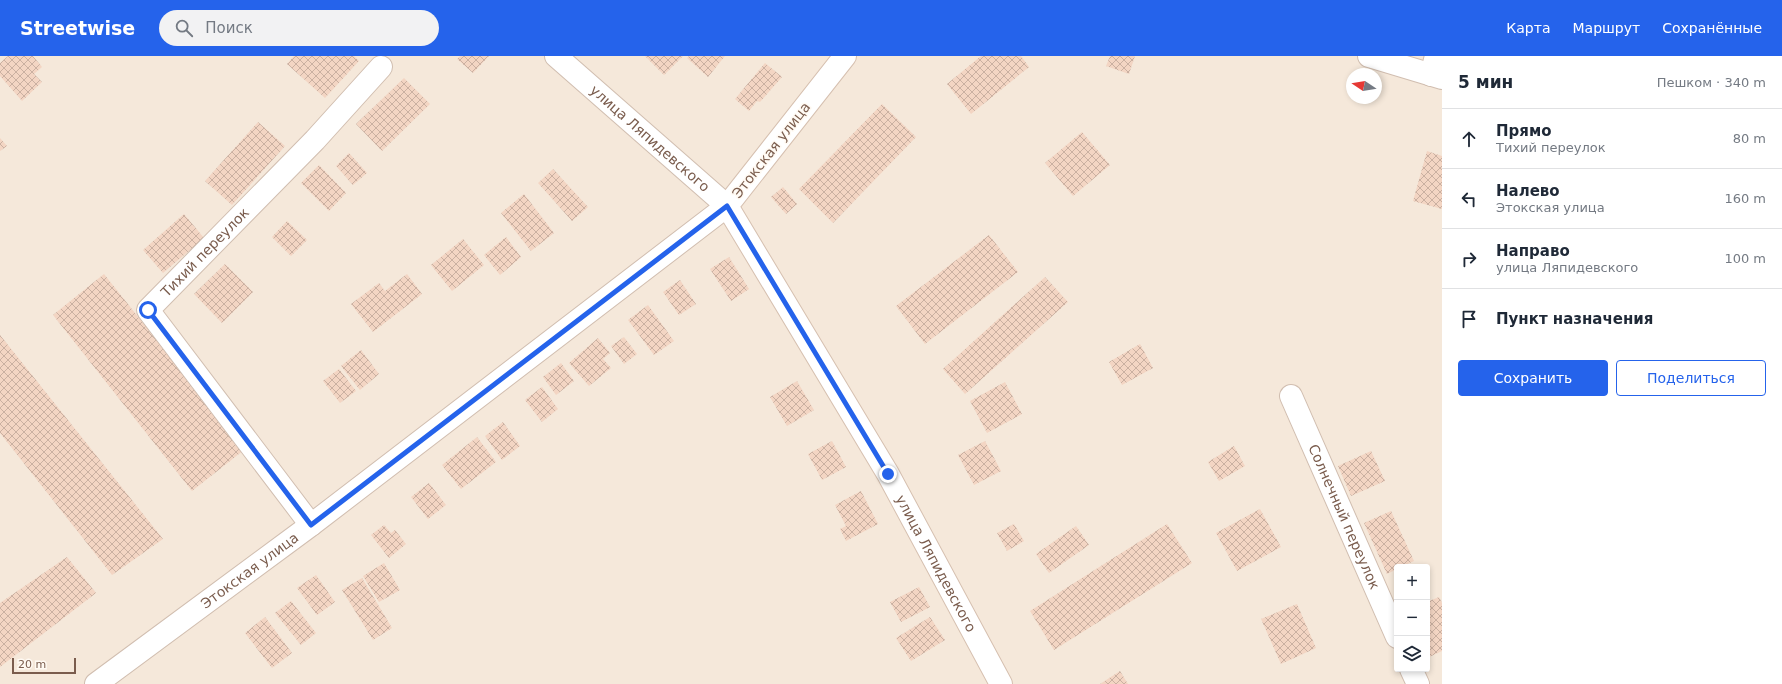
<!DOCTYPE html>
<html lang="ru">
<meta charset="utf-8">
<style>
body{margin:0;font-family:"DejaVu Sans",sans-serif;background:#f2f2f3;color:#1f2937}
.controls{position:absolute;right:12px;bottom:12px;display:grid;overflow:hidden;border-radius:4px;box-shadow:0 2px 6px #0003}
.controls button{width:36px;height:36px;display:grid;place-items:center;padding:0;border:0;border-bottom:1px solid #e0e1e3;background:#fff;color:#1f2937;font:20px sans-serif}
.compass{position:absolute;left:1346px;top:12px;width:36px;height:36px;border-radius:50%;background:#fff;box-shadow:0 2px 6px #0003;rotate:282deg}
.scale{position:absolute;left:12px;bottom:10px;width:64px;box-sizing:border-box;padding-left:4px;border:2px solid #7a5c4d;border-top:0;font-size:11px;line-height:14px;white-space:nowrap;color:#7a5c4d;-webkit-text-stroke:3px #fffaf3;paint-order:stroke}
.stop{position:absolute;width:12px;height:12px;margin:-9px;border:3px solid #2563eb;border-radius:50%;background:#fff}
.stop.end{background:#2563eb;border-color:#fff;box-shadow:0 1px 4px #0008}
.list{margin:0;padding:0;list-style:none}
h2{display:flex;justify-content:space-between;align-items:center;height:52px;margin:0;padding:0 16px;font-size:17px}
h2 small{font-size:13px;font-weight:400;color:#747a83}
.list li{display:grid;grid-template-columns:26px 1fr auto;gap:12px;align-items:center;box-sizing:border-box;height:60px;padding:0 16px;border-top:1px solid #e0e1e3}
.list b{display:block;font-size:15px;white-space:nowrap}
.list p{margin:0;font-size:13px;white-space:nowrap;color:#747a83}
.list em{font-size:13px;font-style:normal;color:#747a83}
.actions{display:flex;gap:8px;padding:12px 16px}
.actions a{flex:1;padding:9px 0;border:1px solid #2563eb;border-radius:4px;text-align:center;font-size:14px;color:#2563eb}
.actions .main{background:#2563eb;color:#fff}
.icon{flex:none;width:22px;height:22px;fill:none;stroke:currentColor;stroke-width:2;stroke-linecap:round;stroke-linejoin:round}
.map{position:relative;flex:none;width:1442px;height:628px;overflow:hidden}
header{display:flex;align-items:center;gap:24px;box-sizing:border-box;height:56px;padding:0 20px;background:#2563eb;color:#fff}
header strong{font-size:19px}
nav{display:flex;gap:22px;margin-inline-start:auto;font-size:14px}
.search{width:280px;height:36px;background:#f2f2f3;display:flex;align-items:center;gap:10px;box-sizing:border-box;padding:0 14px;border-radius:22px;color:#747a83;font-size:15px}
main{display:flex}
aside{flex:1;background:#fff}
.map>svg:first-child{display:block}
.residential{fill:#f5e8da;fill-rule:evenodd}
.building{fill:url(#building-cross-hatch)}
.lines{fill:none;stroke-linecap:round;stroke-linejoin:round}
.minor-casing{stroke:#d1beb0;stroke-width:24}
.tertiary-casing{stroke:#d1beb0;stroke-width:24}
.secondary-casing{stroke:#d6c0b0;stroke-width:24}
.minor{stroke:#fff;stroke-width:22}
.tertiary{stroke:#fff;stroke-width:22}
.secondary{stroke:#fff;stroke-width:22}
.route{stroke:#2563eb;stroke-width:5}
.labels{text-anchor:middle;dominant-baseline:central;stroke-width:3;stroke-linejoin:round;paint-order:stroke}
.street-label{font-size:14px;fill:#7a5c4d;stroke:#fffaf3}
</style>
<header>
<strong>Streetwise</strong>
<div class="search"><svg class="icon" aria-label="search" viewBox="0 0 24 24"><circle cx="10" cy="10" r="6"/><path d="M15 15l6 6"/></svg>Поиск</div>
<nav><a>Карта</a><a>Маршрут</a><a>Сохранённые</a></nav>
</header>
<main>
<div class="map">
<svg width="1442" height="628" viewBox="0 0 1442 628">
<defs>
<pattern id="building-cross-hatch" width="8" height="8" patternUnits="userSpaceOnUse"><rect width="8" height="8" fill="#f3d5c3"/><path d="M0 0l8 8M0 8l8-8" fill="none" stroke="#cab0a1"/></pattern>
</defs>
<rect width="100%" height="100%" fill="#fdf6ec"/>
<!-- residential -->
<path class="residential" d="M 0,0 L 1442,0 L 1442,628 L 0,628 ZM 1352,18 L 1376,18 L 1376,42 L 1352,42 ZM 1397,511 L 1427,511 L 1427,613 L 1397,613 Z"/>
<!-- building -->
<path class="building" d="M 8,0 L 33,0 L 42,11 L 34,18 L 42,26 L 22,45 L 0,20 L 0,7 Z
M 294,0 L 354,0 L 359,5 L 325,42 L 287,8 Z
M 460,0 L 489,0 L 473,17 L 457,3 Z
M 645,0 L 683,0 L 664,19 Z
M 689,0 L 725,0 L 708,21 L 687,2 Z
M 981,0 L 1021,0 L 1029,11 L 971,58 L 947,28 Z
M 1110,0 L 1135,0 L 1129,18 L 1106,10 Z
M 765,7 L 782,21 L 760,46 L 757,45 L 749,55 L 735,43 Z
M 404,22 L 430,48 L 382,95 L 356,68 Z
M 882,48 L 916,81 L 833,167 L 799,133 Z
M 258,66 L 285,90 L 232,149 L 205,125 Z
M 1082,76 L 1110,109 L 1073,140 L 1045,107 Z
M 0,82 L 7,90 L 0,95 Z
M 1427,95 L 1442,100 L 1442,153 L 1413,145 Z
M 349,97 L 367,117 L 353,129 L 336,110 Z
M 319,109 L 346,137 L 329,155 L 301,127 Z
M 553,113 L 588,151 L 572,165 L 538,127 Z
M 783,131 L 797,148 L 786,158 L 771,141 Z
M 524,138 L 554,177 L 531,195 L 501,157 Z
M 184,158 L 204,182 L 163,217 L 143,194 Z
M 287,165 L 307,184 L 291,200 L 272,181 Z
M 989,179 L 1018,216 L 925,288 L 896,250 Z
M 506,181 L 521,201 L 500,219 L 484,199 Z
M 463,183 L 484,209 L 452,235 L 431,209 Z
M 729,201 L 749,233 L 731,245 L 710,213 Z
M 225,208 L 253,236 L 222,267 L 194,238 Z
M 104,218 L 244,394 L 192,435 L 53,259 Z
M 407,218 L 422,238 L 373,276 L 351,248 L 379,227 L 385,235 Z
M 1045,221 L 1068,246 L 965,338 L 943,313 Z
M 680,224 L 696,248 L 679,259 L 663,236 Z
M 648,249 L 674,285 L 654,299 L 628,264 Z
M 0,279 L 163,483 L 112,519 L 0,377 Z
M 624,281 L 637,298 L 624,308 L 611,290 Z
M 598,282 L 610,297 L 603,303 L 611,312 L 589,330 L 569,307 Z
M 1140,288 L 1153,312 L 1122,329 L 1109,306 Z
M 361,294 L 379,318 L 360,334 L 341,310 Z
M 561,307 L 574,325 L 556,339 L 543,321 Z
M 339,313 L 356,335 L 340,347 L 323,325 Z
M 797,325 L 814,354 L 787,370 L 770,341 Z
M 1005,326 L 1022,358 L 987,377 L 970,345 Z
M 542,331 L 558,353 L 542,366 L 525,344 Z
M 503,366 L 520,390 L 502,404 L 485,380 Z
M 477,381 L 496,406 L 461,433 L 442,409 Z
M 832,385 L 846,411 L 822,424 L 808,398 Z
M 985,385 L 1001,415 L 974,429 L 958,399 Z
M 1234,390 L 1245,410 L 1219,425 L 1208,406 Z
M 1371,395 L 1385,425 L 1351,440 L 1338,410 Z
M 429,427 L 446,449 L 428,463 L 411,441 Z
M 861,435 L 878,468 L 846,485 L 840,473 L 846,470 L 835,449 Z
M 1260,453 L 1281,491 L 1237,515 L 1216,477 Z
M 1391,455 L 1414,505 L 1401,511 L 1397,511 L 1397,513 L 1387,518 L 1364,467 Z
M 1014,468 L 1024,485 L 1007,495 L 997,477 Z
M 1167,468 L 1192,507 L 1054,594 L 1030,555 Z
M 384,469 L 391,477 L 395,474 L 406,488 L 389,502 L 371,479 Z
M 1076,470 L 1089,489 L 1049,517 L 1036,498 Z
M 67,501 L 96,537 L 0,611 L 0,547 Z
M 384,507 L 400,534 L 379,546 L 363,520 Z
M 316,519 L 335,546 L 317,559 L 297,532 Z
M 362,522 L 392,572 L 373,584 L 342,534 Z
M 919,531 L 930,551 L 901,566 L 890,546 Z
M 1439,541 L 1442,547 L 1442,595 L 1427,602 L 1427,546 Z
M 291,545 L 316,577 L 301,589 L 275,557 Z
M 1297,548 L 1316,592 L 1281,608 L 1261,563 Z
M 265,561 L 292,597 L 272,612 L 245,577 Z
M 930,561 L 945,584 L 911,605 L 896,582 Z
M 1120,615 L 1128,628 L 1100,628 Z"/>
<g class="lines">
<!-- minor casing -->
<g class="minor-casing">
<g id="minor">
<path id="s1" d="M 556,0 L 727,150"/>
<path d="M 1369,0 L 1442,22"/>
<path d="M 1431,19 L 1436,0"/>
<path id="s2" d="M 1291,340 L 1397,581"/>
<path id="s3" d="M 311,469 L 148,254 L 315,84 L 381,11"/>
<path d="M 1411,613 L 1418,628"/>
</g>
</g>
<!-- tertiary casing -->
<g class="tertiary-casing">
<g id="tertiary">
<path id="s4" d="M 96,628 L 311,469 L 727,150"/>
</g>
</g>
<!-- secondary casing -->
<g class="secondary-casing">
<g id="secondary">
<path id="s5" d="M 845,0 L 727,150 L 888,418 L 1001,628"/>
</g>
</g>
<!-- minor -->
<use href="#minor" class="minor"/>
<!-- tertiary -->
<use href="#tertiary" class="tertiary"/>
<!-- secondary -->
<use href="#secondary" class="secondary"/>
</g>
<g class="lines">
<!-- route -->
<path class="route" d="M 148,254 L 311,469 L 727,150 L 888,418"/>
</g>
<g class="labels">
<!-- street labels -->
<g class="street-label">
<text stroke="none"><textPath href="#s1" startOffset="125">улица Ляпидевского</textPath></text>
<text transform="translate(771 94) rotate(-52)">Этокская улица</text>
<text stroke="none"><textPath href="#s3" startOffset="351">Тихий переулок</textPath></text>
<text stroke="none"><textPath href="#s2" startOffset="132">Солнечный переулок</textPath></text>
<text stroke="none"><textPath href="#s5" startOffset="605">улица Ляпидевского</textPath></text>
<text stroke="none"><textPath href="#s4" startOffset="191">Этокская улица</textPath></text>
</g>
</g>
</svg>
<div class="controls">
<button>+</button>
<button>−</button>
<button><svg class="icon" aria-label="layers" viewBox="0 0 24 24"><path d="M12 4l9 5-9 5-9-5zM3 14l9 5 9-5"/></svg></button>
</div>
<svg class="compass" viewBox="-18 -18 36 36"><path d="M0-13l5 13h-10z" fill="#e53935"/><path d="M0 13l5-13h-10z" fill="#747a83"/></svg>
<div class="scale">20 m</div>
<div class="stop" style="left:148px;top:254px"></div>
<div class="stop end" style="left:888px;top:418px"></div>
</div>
<aside>
<h2>5 мин<small>Пешком · 340 m</small></h2>
<ul class="list">
<li><svg class="icon" aria-label="ahead" viewBox="0 0 24 24"><path d="M12 20V5M6 11l6-6 6 6"/></svg><div><b>Прямо</b><p>Тихий переулок</p></div><em>80 m</em></li>
<li><svg class="icon" aria-label="left" viewBox="0 0 24 24"><path d="M17 20v-9H6M10 6l-5 5 5 5"/></svg><div><b>Налево</b><p>Этокская улица</p></div><em>160 m</em></li>
<li><svg class="icon" aria-label="right" viewBox="0 0 24 24"><path d="M7 20v-9h11M14 6l5 5-5 5"/></svg><div><b>Направо</b><p>улица Ляпидевского</p></div><em>100 m</em></li>
<li><svg class="icon" aria-label="arrive" viewBox="0 0 24 24"><path d="M6 21V4h12l-3 4 3 4H6"/></svg><div><b>Пункт назначения</b></div></li>
</ul>
<div class="actions"><a class="main">Сохранить</a><a>Поделиться</a></div>
</aside>
</main>
